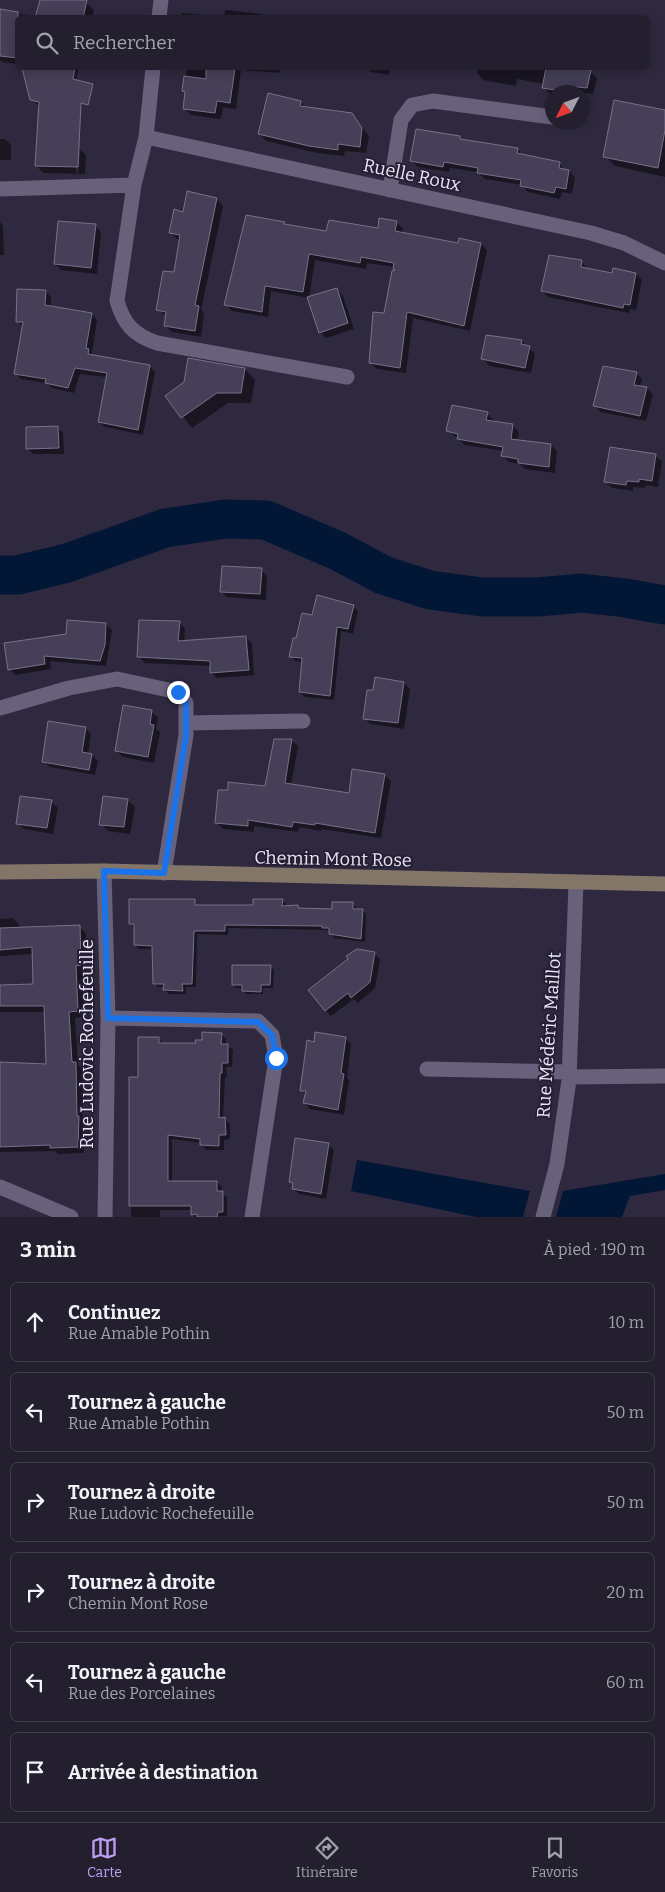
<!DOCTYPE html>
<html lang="fr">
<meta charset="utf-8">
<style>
body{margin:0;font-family:Bitter,serif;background:#2f2c3b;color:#f1f3f6}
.compass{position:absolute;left:545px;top:85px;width:45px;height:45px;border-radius:50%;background:#231f2f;box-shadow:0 2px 12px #0003;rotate:228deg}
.stop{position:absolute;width:15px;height:15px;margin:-11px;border:4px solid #1a73e8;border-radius:50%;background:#fff}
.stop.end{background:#1a73e8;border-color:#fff;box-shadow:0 1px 5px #0008}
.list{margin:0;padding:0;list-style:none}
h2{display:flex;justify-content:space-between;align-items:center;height:65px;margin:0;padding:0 20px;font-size:21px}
h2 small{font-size:16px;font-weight:400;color:#a3a2aa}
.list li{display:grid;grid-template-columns:32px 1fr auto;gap:15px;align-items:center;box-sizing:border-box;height:80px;margin:0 10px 10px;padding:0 10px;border:1px solid #403d4b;border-radius:8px}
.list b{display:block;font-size:19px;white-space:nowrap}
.list p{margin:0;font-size:16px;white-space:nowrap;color:#a3a2aa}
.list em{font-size:16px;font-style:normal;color:#a3a2aa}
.icon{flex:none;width:28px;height:28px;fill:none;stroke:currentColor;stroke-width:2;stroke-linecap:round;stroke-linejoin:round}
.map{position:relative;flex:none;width:665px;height:1217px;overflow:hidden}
.search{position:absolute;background:#231f2f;box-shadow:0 2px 12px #0003;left:15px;right:15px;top:15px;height:55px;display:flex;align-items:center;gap:12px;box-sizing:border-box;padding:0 18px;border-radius:8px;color:#a3a2aa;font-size:19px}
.sheet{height:605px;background:#231f2f}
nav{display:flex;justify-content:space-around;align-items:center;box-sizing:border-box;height:70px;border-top:1px solid #403d4b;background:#231f2f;font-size:14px;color:#a3a2aa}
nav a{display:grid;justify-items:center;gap:2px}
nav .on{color:#bca0f2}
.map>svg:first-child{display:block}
.water{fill:#021636}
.shadow{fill:#0007;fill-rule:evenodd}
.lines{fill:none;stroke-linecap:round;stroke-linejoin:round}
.river{stroke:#021636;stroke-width:39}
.building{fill:#453f57;stroke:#78718b}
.street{stroke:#68617b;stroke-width:15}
.secondary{stroke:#837568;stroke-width:15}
.route{stroke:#1a73e8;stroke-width:6}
.labels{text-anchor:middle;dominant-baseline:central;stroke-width:4;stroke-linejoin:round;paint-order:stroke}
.street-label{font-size:18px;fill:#e9e5f4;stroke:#251f35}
</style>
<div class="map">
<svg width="665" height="1217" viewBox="0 0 665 1217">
<rect width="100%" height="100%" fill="#2f293f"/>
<!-- water -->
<path class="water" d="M 357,1160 L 530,1191 L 523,1217 L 476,1217 L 351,1191 Z
M 665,1174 L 665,1190 L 630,1196 L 622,1217 L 556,1217 L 563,1191 Z"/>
<!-- shadow -->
<path class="shadow" d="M 41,0 L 77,0 L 86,2 L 94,10 L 92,18 L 18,18 L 18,64 L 2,62 L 0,60 L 0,11 L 37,16 Z
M 225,10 L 262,14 L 266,18 L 182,18 L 182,13 L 224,17 Z
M 24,68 L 79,68 L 59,141 L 78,148 L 86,155 L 85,174 L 44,173 L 36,166 L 40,107 L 31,99 ZM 77,151 L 80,151 L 78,173 L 76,173 Z
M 187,68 L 280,68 L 279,73 L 241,70 L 236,109 L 223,107 L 221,119 L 191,115 L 185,109 L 186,93 L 184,90 Z
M 366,68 L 390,68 L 389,75 L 371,72 Z
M 478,68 L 586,68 L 597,78 L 593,94 L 584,93 L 582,97 L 582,92 L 550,94 L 543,87 L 544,84 L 517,79 L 516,86 L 483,80 L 477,73 Z
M 300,102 L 306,108 L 352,114 L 369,136 L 366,153 L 345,151 L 344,156 L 317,153 L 266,141 L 260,134 Z
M 665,111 L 665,177 L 615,166 L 605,156 Z
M 459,137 L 462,140 L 517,149 L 523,155 L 559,163 L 565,171 L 569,171 L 575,177 L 572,194 L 562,192 L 560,199 L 528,192 L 522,185 L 485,179 L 478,172 L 450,168 L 449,172 L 418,167 L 412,161 Z
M 0,139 L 5,139 L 11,145 L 11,160 L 0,160 Z
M 217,199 L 223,206 L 201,310 L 204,313 L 201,337 L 172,332 L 165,326 L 167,316 L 158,310 L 175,274 L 181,240 L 177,239 L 171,233 L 184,213 Z
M 0,222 L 3,226 L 4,255 L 0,255 Z
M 396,222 L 403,228 L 402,233 L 459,245 L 481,244 L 487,250 L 470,331 L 413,318 L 406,373 L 377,369 L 370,362 L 385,315 L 396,271 L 394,267 L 367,263 L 366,269 L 315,260 L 309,298 L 337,290 L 343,296 L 354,329 L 326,338 L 320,332 L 309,298 L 271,291 L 268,317 L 232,311 L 226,304 L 284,223 L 286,226 L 327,232 L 379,229 Z
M 95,226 L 101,232 L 97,274 L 61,270 L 55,264 Z
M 581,262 L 587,268 L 587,270 L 613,274 L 614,270 L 636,274 L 642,280 L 636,310 L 630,309 L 629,313 L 548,297 L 542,291 Z
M 45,291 L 51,297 L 51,307 L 92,314 L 97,320 L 92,353 L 94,356 L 149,366 L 155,372 L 143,435 L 105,427 L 99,422 L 107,377 L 80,374 L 74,393 L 52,388 L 47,383 L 21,379 L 15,373 L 23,327 L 17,321 Z
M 522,341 L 535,354 L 531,373 L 489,366 L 483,359 Z
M 245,369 L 255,380 L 251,403 L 228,403 L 192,428 L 167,397 Z
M 636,373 L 642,379 L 640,387 L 647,388 L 653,394 L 646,421 L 601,412 L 595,406 Z
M 487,414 L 494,420 L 493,423 L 512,425 L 519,432 L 517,441 L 551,445 L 557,451 L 555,473 L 525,469 L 520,464 L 509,462 L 503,456 L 503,451 L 465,445 L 448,430 Z
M 57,427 L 63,433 L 64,454 L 33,454 L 27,448 Z
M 655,455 L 662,462 L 658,487 L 646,485 L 645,488 L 633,487 L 633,491 L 612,488 L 605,481 Z
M 261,570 L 267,576 L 266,600 L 227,597 L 221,591 Z
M 353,606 L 358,611 L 353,634 L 341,631 L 334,700 L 305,697 L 300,692 L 303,662 L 295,661 L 291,656 L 297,639 L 313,616 Z
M 180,623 L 185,629 L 184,642 L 246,637 L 252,643 L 254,675 L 217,678 L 211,672 L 211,666 L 145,663 L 139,657 Z
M 106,624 L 112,630 L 106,666 L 50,661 L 51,669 L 16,675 L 9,669 L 67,635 Z
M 404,683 L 410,689 L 404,729 L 371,724 L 364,718 Z
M 151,711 L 158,718 L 156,729 L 160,732 L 154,763 L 123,757 L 116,751 Z
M 86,728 L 91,734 L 88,754 L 92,755 L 98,761 L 95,775 L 50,767 L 44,762 Z
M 291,740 L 298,746 L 291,785 L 350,795 L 384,775 L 391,781 L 381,838 L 321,829 L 321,831 L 299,827 L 298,832 L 254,826 L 254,832 L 223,829 L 216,822 L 266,787 Z
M 128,800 L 135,807 L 130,834 L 108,831 L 101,824 Z
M 51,801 L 58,808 L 53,834 L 24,829 L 17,823 Z
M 282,900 L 286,904 L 286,907 L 297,907 L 300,909 L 333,910 L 352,903 L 356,907 L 356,910 L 362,910 L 366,914 L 365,942 L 334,938 L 330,931 L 325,930 L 228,928 L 228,935 L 197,934 L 196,987 L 186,987 L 186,994 L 169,994 L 164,990 L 165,987 L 158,987 L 154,983 L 154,949 L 139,949 L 135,945 L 135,928 L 131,924 L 194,901 L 198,906 L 254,906 Z
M 13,918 L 19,925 L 19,928 L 79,927 L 86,933 L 86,971 L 82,971 L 84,1017 L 75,1018 L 78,1065 L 82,1069 L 83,1121 L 85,1123 L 84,1153 L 58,1154 L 55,1151 L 0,1152 L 0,1064 L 47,1065 L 45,1012 L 0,1012 L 0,986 L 34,986 L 33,954 L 0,956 L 0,919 Z
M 374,953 L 380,959 L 375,988 L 358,1003 L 354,999 L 331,1016 L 325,1010 Z
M 271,967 L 274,970 L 273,988 L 263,988 L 263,994 L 246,994 L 243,990 L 243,988 L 236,988 L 233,985 Z
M 221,1034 L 226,1039 L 226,1045 L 233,1050 L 232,1067 L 226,1067 L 227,1077 L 225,1077 L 223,1119 L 230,1124 L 230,1139 L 224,1140 L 224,1150 L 206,1150 L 201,1143 L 172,1139 L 172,1182 L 217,1182 L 222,1187 L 221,1193 L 227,1197 L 227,1216 L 195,1217 L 192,1214 L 192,1210 L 160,1210 L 160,1217 L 131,1217 L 131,1078 L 139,1078 L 158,1038 L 164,1044 L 197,1044 Z
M 345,1038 L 351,1044 L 347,1078 L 349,1081 L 344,1115 L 310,1109 L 305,1103 L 306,1095 L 302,1090 L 315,1043 Z
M 328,1144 L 334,1150 L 326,1199 L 299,1194 L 293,1189 L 294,1185 L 291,1182 Z"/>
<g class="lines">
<!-- river -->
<path class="river" d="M 0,575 L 18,575 L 67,563 L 165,528 L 226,519 L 266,520 L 338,551 L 383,575 L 430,590 L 482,597 L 538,597 L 582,593 L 625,598 L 665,605"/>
</g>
<!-- building -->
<path class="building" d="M 40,0 L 87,0 L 83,18 L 35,18 Z
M 0,9 L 18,12 L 18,58 L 0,56 Z
M 22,68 L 75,68 L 73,79 L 93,84 L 88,105 L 81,103 L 78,167 L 35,166 L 39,102 L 30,100 Z
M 206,68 L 235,68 L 230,103 L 217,101 L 215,113 L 183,109 L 185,92 L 182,91 L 184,76 L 206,79 Z
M 546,68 L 579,68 L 591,70 L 587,88 L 577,87 L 576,92 L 568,92 L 542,88 Z
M 268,93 L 301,101 L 300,106 L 352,113 L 362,128 L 360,147 L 338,144 L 338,150 L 309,146 L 258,134 Z
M 614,100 L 665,110 L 665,130 L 658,168 L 603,157 Z
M 416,129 L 460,136 L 460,139 L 518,148 L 517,153 L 560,162 L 559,168 L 569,170 L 566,189 L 556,187 L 554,193 L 520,186 L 521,180 L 477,173 L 478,168 L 444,162 L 443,167 L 410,161 Z
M 187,191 L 217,198 L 195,305 L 199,306 L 195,331 L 164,326 L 166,312 L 156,310 L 163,271 L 174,272 L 180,235 L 169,233 L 174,209 L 183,212 Z
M 246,215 L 285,222 L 284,224 L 326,231 L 329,220 L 378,228 L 379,218 L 397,221 L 395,231 L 458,243 L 459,238 L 481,243 L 464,326 L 407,312 L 400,368 L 369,363 L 373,312 L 384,313 L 392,271 L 395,270 L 393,269 L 394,263 L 361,257 L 360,263 L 309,254 L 303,292 L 265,286 L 262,312 L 224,305 Z
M 58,221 L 96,224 L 91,268 L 54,264 Z
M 549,255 L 582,260 L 581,267 L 612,273 L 613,268 L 636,273 L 630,305 L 624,304 L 623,308 L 541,291 Z
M 337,288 L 348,323 L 319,333 L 307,297 Z
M 17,289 L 46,290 L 45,305 L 92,313 L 86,348 L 89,349 L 88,354 L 150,365 L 138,430 L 98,422 L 107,373 L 75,368 L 68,388 L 45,383 L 46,379 L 14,374 L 23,322 L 16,322 Z
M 486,335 L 522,340 L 521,344 L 530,346 L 525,368 L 481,359 Z
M 188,358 L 245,368 L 241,393 L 217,393 L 181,418 L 165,396 L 184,382 Z
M 603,366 L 637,372 L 634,385 L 647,387 L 640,416 L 593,406 Z
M 452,405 L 488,412 L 486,420 L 513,424 L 511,439 L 551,444 L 549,467 L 518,463 L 518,459 L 501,456 L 503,447 L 457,439 L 458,434 L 446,431 Z
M 58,426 L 59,448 L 26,449 L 26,427 Z
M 610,447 L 656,454 L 652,481 L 639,479 L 639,482 L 627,481 L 626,485 L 604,482 Z
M 222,566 L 262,568 L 260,594 L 220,592 Z
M 317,595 L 354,605 L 348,629 L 337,627 L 330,696 L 299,692 L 302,658 L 289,657 L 293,638 L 296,638 L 302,613 L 312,615 Z
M 67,620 L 106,623 L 105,645 L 100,661 L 44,656 L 45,664 L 8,670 L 4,643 L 66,634 Z
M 139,620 L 180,621 L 178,641 L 246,636 L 249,670 L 210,673 L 210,661 L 137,657 Z
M 375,677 L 404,682 L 398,723 L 363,719 L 367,690 L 373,690 Z
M 123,705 L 152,710 L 150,724 L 154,725 L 148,757 L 115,751 Z
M 48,721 L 86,727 L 82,752 L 92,754 L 89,770 L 42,762 Z
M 274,739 L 292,739 L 285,783 L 349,793 L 352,769 L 385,774 L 375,833 L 315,823 L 315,825 L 293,822 L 292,827 L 248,820 L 248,826 L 215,823 L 218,790 L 228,790 L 228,782 L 265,786 Z
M 20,796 L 52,800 L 47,828 L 16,824 Z
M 103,796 L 128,799 L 124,827 L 99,825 Z
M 129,899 L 195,899 L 195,905 L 253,905 L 253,899 L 283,899 L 282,906 L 298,905 L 298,908 L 332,909 L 332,902 L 353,902 L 353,909 L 363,909 L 361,939 L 329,934 L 329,928 L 322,928 L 322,926 L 225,925 L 225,931 L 194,931 L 192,984 L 182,984 L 183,991 L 163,990 L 164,984 L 153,984 L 152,946 L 134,945 L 134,924 L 129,924 Z
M 80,925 L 81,965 L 76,966 L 78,1011 L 69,1012 L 72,1062 L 76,1062 L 77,1116 L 79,1116 L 78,1147 L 50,1148 L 50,1145 L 0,1147 L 0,1062 L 46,1064 L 44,1006 L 0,1006 L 0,985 L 33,984 L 32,947 L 0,950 L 0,928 Z
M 357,949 L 375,952 L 370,982 L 351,998 L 348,993 L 325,1011 L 308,990 L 348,959 L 346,956 Z
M 232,965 L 271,965 L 270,985 L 261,985 L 261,992 L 242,991 L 242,985 L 232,985 Z
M 202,1032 L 222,1033 L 221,1044 L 228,1044 L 228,1063 L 222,1063 L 222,1073 L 220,1073 L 219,1118 L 225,1117 L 226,1135 L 219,1135 L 219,1146 L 200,1145 L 200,1139 L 168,1135 L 168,1181 L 217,1181 L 217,1191 L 223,1191 L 223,1212 L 218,1212 L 217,1217 L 197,1217 L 197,1214 L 191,1215 L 191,1206 L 129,1206 L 129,1077 L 138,1077 L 138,1037 L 159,1037 L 159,1043 L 196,1043 L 195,1040 L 202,1040 Z
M 315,1032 L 346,1037 L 341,1073 L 344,1074 L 338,1110 L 303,1103 L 306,1091 L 300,1091 L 307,1040 L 314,1042 Z
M 295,1138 L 329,1143 L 321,1194 L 292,1189 L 293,1183 L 289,1182 Z"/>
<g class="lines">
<!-- street -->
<path class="street" d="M 159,18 L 161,0
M 153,68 L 146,137 L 134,185 L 117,301 C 124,325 134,335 157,343 L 347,377
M 146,137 L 591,233 L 624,243 L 665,263
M 0,189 L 134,185
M 390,190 L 401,120 L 412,105 L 433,101 L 552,117
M 0,708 L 69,688 L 117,679 L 178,692 L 186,703 L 186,735 L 164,873
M 186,723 L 303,721
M 104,871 L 108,1018 L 105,1217
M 108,1018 L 258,1021 L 272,1035 L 276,1058 L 252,1217
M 427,1069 L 569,1072
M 569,1077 L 665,1076
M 0,1187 L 71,1217
M 543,1217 L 557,1164 L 569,1080 L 576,883"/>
<!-- secondary -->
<path class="secondary" d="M 0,872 L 104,871 L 665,884"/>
</g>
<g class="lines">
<!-- route -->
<path class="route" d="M 178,692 L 186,702 L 186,735 L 164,873 L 104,871 L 108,1018 L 258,1022 L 272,1035 L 276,1058"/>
</g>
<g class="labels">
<!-- street labels -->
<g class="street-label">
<text transform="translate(412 175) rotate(12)">Ruelle Roux</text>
<text transform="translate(333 859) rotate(1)">Chemin Mont Rose</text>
<text transform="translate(549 1035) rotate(-86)">Rue Médéric Maillot</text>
<text transform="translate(87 1044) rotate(-90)">Rue Ludovic Rochefeuille</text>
</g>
</g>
</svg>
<svg class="compass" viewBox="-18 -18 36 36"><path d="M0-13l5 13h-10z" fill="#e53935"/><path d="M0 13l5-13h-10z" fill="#a3a2aa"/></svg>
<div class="stop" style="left:276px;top:1058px"></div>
<div class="stop end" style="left:178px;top:692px"></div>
<div class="search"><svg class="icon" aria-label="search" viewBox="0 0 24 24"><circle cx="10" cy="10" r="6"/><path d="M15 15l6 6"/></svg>Rechercher</div>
</div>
<section class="sheet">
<h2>3 min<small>À pied · 190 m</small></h2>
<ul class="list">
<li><svg class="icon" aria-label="ahead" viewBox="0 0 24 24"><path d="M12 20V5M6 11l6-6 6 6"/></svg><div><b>Continuez</b><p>Rue Amable Pothin</p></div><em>10 m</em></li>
<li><svg class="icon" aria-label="left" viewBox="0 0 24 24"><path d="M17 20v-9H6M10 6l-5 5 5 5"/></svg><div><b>Tournez à gauche</b><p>Rue Amable Pothin</p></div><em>50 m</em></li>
<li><svg class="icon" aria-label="right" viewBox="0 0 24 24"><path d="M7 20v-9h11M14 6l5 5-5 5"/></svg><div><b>Tournez à droite</b><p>Rue Ludovic Rochefeuille</p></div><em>50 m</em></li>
<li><svg class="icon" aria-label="right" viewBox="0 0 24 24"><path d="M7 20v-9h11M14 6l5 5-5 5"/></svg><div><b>Tournez à droite</b><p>Chemin Mont Rose</p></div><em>20 m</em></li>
<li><svg class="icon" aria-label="left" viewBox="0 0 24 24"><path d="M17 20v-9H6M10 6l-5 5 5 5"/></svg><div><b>Tournez à gauche</b><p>Rue des Porcelaines</p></div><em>60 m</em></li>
<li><svg class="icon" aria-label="arrive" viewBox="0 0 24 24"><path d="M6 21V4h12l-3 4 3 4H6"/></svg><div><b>Arrivée à destination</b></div></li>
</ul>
</section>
<nav>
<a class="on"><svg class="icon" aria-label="map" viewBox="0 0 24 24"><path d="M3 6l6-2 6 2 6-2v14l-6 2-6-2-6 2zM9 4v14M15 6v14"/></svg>Carte</a>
<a><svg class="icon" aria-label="directions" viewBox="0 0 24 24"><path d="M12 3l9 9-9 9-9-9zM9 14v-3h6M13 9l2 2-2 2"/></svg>Itinéraire</a>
<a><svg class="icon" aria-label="saved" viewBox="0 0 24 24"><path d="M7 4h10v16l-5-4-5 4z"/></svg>Favoris</a>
</nav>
